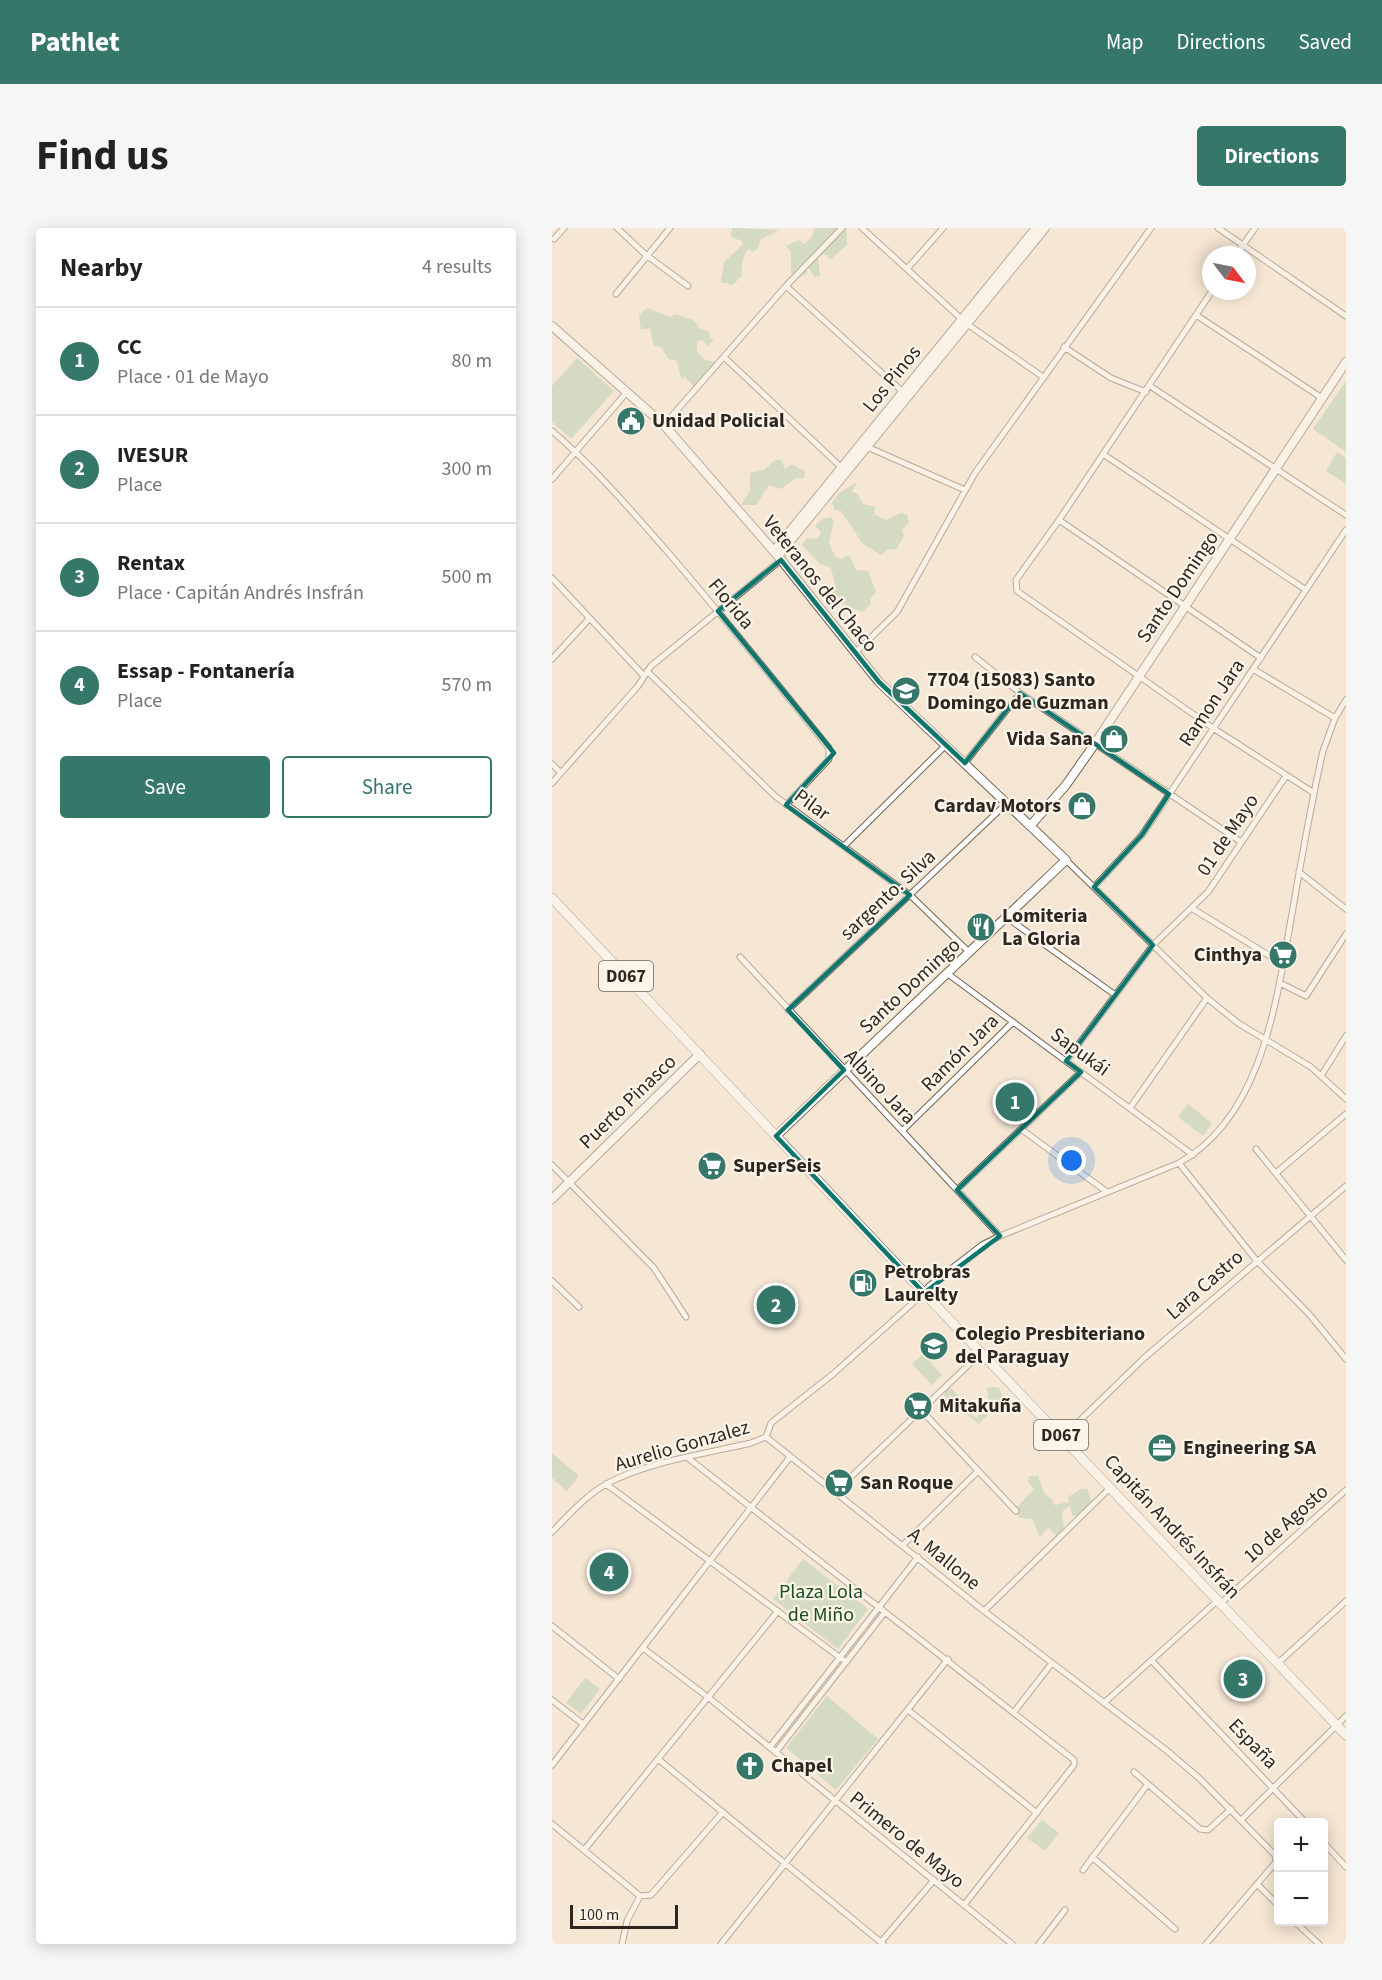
<!DOCTYPE html>
<meta charset="utf-8">
<style>
body{margin:0;font-family:"Source Sans 3",sans-serif;background:#f6f6f6;color:#222}
.controls{position:absolute;right:18px;bottom:18px;display:grid;overflow:hidden;border-radius:6px;box-shadow:0 3px 15px #0003}
.controls button{width:54px;height:54px;display:grid;place-items:center;padding:0;border:0;border-bottom:2px solid #e0e0e0;background:#fff;color:#222;font:30px sans-serif}
.compass{position:absolute;left:650px;top:18px;width:54px;height:54px;border-radius:50%;background:#fff;box-shadow:0 3px 15px #0003;rotate:122deg}
.scale{position:absolute;left:18px;bottom:15px;width:108px;box-sizing:border-box;padding-left:6px;border:3px solid #2d2720;border-top:0;font-size:16px;line-height:21px;white-space:nowrap;color:#2d2720;-webkit-text-stroke:4px #fdf4e9;paint-order:stroke}
.you{position:absolute;left:520px;top:933px;width:21px;height:21px;margin:-15px;border:4px solid #fff;border-radius:50%;background:#1a73e8;box-shadow:0 0 0 9px #1a73e833}
.badge{display:grid;place-items:center;width:39px;height:39px;border-radius:50%;background:#357768;color:#fff;font-size:20px;font-weight:700}
.pin{position:absolute;translate:-50% -50%;border:3px solid #fff;box-shadow:0 2px 6px #0006}
.list{margin:0;padding:0;list-style:none}
h2{display:flex;justify-content:space-between;align-items:center;height:78px;margin:0;padding:0 24px;font-size:26px}
h2 small{font-size:20px;font-weight:400;color:#767676}
.list li{display:grid;grid-template-columns:39px 1fr auto;gap:18px;align-items:center;box-sizing:border-box;height:108px;padding:0 24px;border-top:2px solid #e0e0e0}
.list b{display:block;font-size:22px;white-space:nowrap}
.list p{margin:0;font-size:20px;white-space:nowrap;color:#767676}
.list em{font-size:20px;font-style:normal;color:#767676}
.actions{display:flex;gap:12px;padding:18px 24px}
.actions a{flex:1;padding:14px 0;border:2px solid #357768;border-radius:6px;text-align:center;font-size:21px;color:#357768}
.actions .main{background:#357768;color:#fff}
.map{position:relative;flex:none;width:794px;height:1716px;overflow:hidden;border-radius:6px}
header{display:flex;align-items:center;gap:36px;box-sizing:border-box;height:84px;padding:0 30px;background:#357768;color:#fff}
header strong{font-size:28px}
nav{display:flex;gap:33px;margin-inline-start:auto;font-size:21px}
.intro{display:flex;align-items:center;justify-content:space-between;box-sizing:border-box;height:144px;padding:0 36px}
h1{margin:0;font-size:42px}
.button{padding:15px 27px;border-radius:6px;background:#357768;color:#fff;font-size:21px;font-weight:700}
main{display:flex;gap:36px;padding:0 36px}
aside{flex:1;background:#fff;border-radius:6px;box-shadow:0 3px 15px #0003}
.map>svg:first-child{display:block}
.green{fill:#adcdad}
.lines{fill:none;stroke-linecap:round;stroke-linejoin:round}
.street-casing{stroke:#706353;stroke-width:7}
.secondary-casing{stroke:#706353;stroke-width:10}
.primary-casing{stroke:#706353;stroke-width:10}
.street{stroke:#fff;stroke-width:5}
.secondary{stroke:#fff;stroke-width:8}
.primary{stroke:#fff;stroke-width:9}
.marked{fill:none;stroke:#0f766e;stroke-width:4.5;stroke-linejoin:round}
.labels{text-anchor:middle;dominant-baseline:central;stroke-width:4.5;stroke-linejoin:round;paint-order:stroke}
.shield{fill:#fdf4e9;stroke:#6b645c;stroke-width:1.5}
.shield-label{font-size:18px;font-weight:bold;fill:#2d2720}
.street-label{font-size:20px;fill:#2d2720;stroke:#fdf4e9}
.poi-label{font-size:20px;font-weight:bold;fill:#2d2720;stroke:#fdf4e9;text-anchor:start}
.park-label{font-size:20px;fill:#184c1e;stroke:#fdf4e9}
</style>
<header>
<strong>Pathlet</strong>
<nav><a>Map</a><a>Directions</a><a>Saved</a></nav>
</header>
<div class="intro"><h1>Find us</h1><a class="button">Directions</a></div>
<main>
<aside>
<h2>Nearby<small>4 results</small></h2>
<ul class="list">
<li><span class="badge">1</span><div><b>CC</b><p>Place · 01 de Mayo</p></div><em>80 m</em></li>
<li><span class="badge">2</span><div><b>IVESUR</b><p>Place</p></div><em>300 m</em></li>
<li><span class="badge">3</span><div><b>Rentax</b><p>Place · Capitán Andrés Insfrán</p></div><em>500 m</em></li>
<li><span class="badge">4</span><div><b>Essap - Fontanería</b><p>Place</p></div><em>570 m</em></li>
</ul>
<div class="actions"><a class="main">Save</a><a>Share</a></div>
</aside>
<div class="map">
<svg width="794" height="1716" viewBox="0 0 794 1716">
<rect width="100%" height="100%" fill="#f5e6d4"/>
<!-- green -->
<path class="green" d="M 180,0 L 228,2 L 209,11 L 206,20 L 201,24 L 197,21 C 190,28 189,37 190,47 L 181,57 L 169,54 L 172,34 L 191,16 L 190,13 L 179,9 Z
M 263,0 L 294,0 L 295,17 L 279,31 L 272,26 L 266,30 L 268,48 L 263,49 L 255,38 L 255,46 L 244,51 L 239,45 L 239,24 L 234,18 L 247,12 L 252,16 L 259,10 Z
M 95,80 L 118,89 L 124,86 L 143,93 L 146,99 L 158,105 L 158,111 L 162,111 L 156,118 L 151,112 L 145,113 L 145,123 L 153,132 L 164,134 L 165,140 L 146,163 L 131,147 L 132,151 L 129,150 L 125,133 L 116,131 L 110,120 L 102,117 L 98,100 L 89,102 L 87,87 Z
M 25,130 L 62,163 L 19,211 L 0,194 L 0,158 Z
M 794,153 L 794,224 L 761,201 Z
M 785,224 L 794,230 L 794,256 L 774,243 Z
M 223,232 L 229,232 L 233,241 L 240,236 L 253,244 L 252,250 L 244,250 L 229,261 L 217,257 L 204,277 L 189,277 L 198,263 L 198,245 L 212,242 Z
M 305,254 L 300,264 L 305,265 L 311,276 L 323,279 L 322,286 L 334,292 L 349,285 L 355,287 L 357,294 L 350,302 L 352,308 L 344,322 L 336,321 L 329,327 L 311,316 L 289,283 L 283,282 L 280,275 L 287,265 Z
M 279,289 L 282,294 L 277,315 L 283,329 L 289,331 L 297,327 L 304,342 L 316,343 L 324,364 L 318,371 L 319,376 L 310,384 L 288,375 L 278,363 L 283,356 L 279,340 L 267,335 L 250,317 L 254,311 L 266,310 L 269,304 L 263,298 L 270,291 Z
M 636,876 L 660,895 L 651,908 L 626,889 Z
M 371,1126 L 390,1147 L 380,1157 L 360,1136 Z
M 441,1159 L 447,1160 L 451,1171 L 427,1196 L 413,1185 L 408,1186 L 392,1168 L 393,1162 L 399,1160 L 407,1168 L 405,1173 L 424,1190 L 437,1178 L 435,1160 Z
M 0,1225 L 27,1248 L 15,1263 L 0,1250 Z
M 477,1248 L 486,1248 L 493,1266 L 500,1271 L 502,1277 L 517,1274 L 516,1269 L 529,1261 L 535,1261 L 541,1277 L 531,1282 L 525,1289 L 520,1287 L 518,1277 L 510,1284 L 512,1302 L 505,1308 L 496,1300 L 488,1309 L 480,1291 L 468,1290 L 464,1286 L 464,1280 L 482,1261 L 476,1254 Z
M 251,1331 L 316,1381 L 286,1421 L 221,1371 Z
M 33,1450 L 48,1461 L 29,1486 L 14,1475 Z
M 275,1468 L 326,1511 L 284,1562 L 234,1520 Z
M 490,1592 L 507,1605 L 493,1623 L 475,1610 Z"/>
<g class="lines">
<!-- street casing -->
<g class="street-casing">
<path id="street" d="M 65,0 L 94,27 L 136,58
M 310,0 L 415,96 L 491,149
M 666,0 L 794,88
M 2,11 L 12,0
M 684,27 L 703,0
M 355,41 L 391,0
M 234,58 L 351,164
M 660,63 L 507,292 L 464,352 L 465,363 L 661,500 L 762,565
M 64,66 L 118,0
M 644,87 L 770,170
M 512,119 L 559,150 L 594,164
M 172,129 L 291,241
M 598,158 L 794,287
M 112,197 L 234,58 L 290,0
M 0,203 C 42,239 78,281 114,322 C 170,387 223,453 277,520 L 277,531 L 234,577
M 313,218 L 413,262
M 551,226 L 754,362
M 0,251 L 75,164
M 507,292 L 709,430
M 0,350 L 92,448
M 303,425 L 345,384 L 423,245 L 599,0
M 423,429 L 468,465 L 689,614
M 0,431 L 37,391
M 701,441 L 783,490
M 95,443 L 223,568 L 358,667 L 418,725
M 413,535 L 468,465
M 0,536 L 8,544
M 0,555 L 86,458 L 99,438 L 229,332
M 292,618 L 394,517
M 514,632 L 655,770 L 686,795 L 759,839 L 794,871
M 747,644 L 794,681
M 542,659 L 590,607 L 794,302
M 641,681 L 731,736
M 454,689 L 562,766
M 188,729 L 448,1008
M 396,746 L 641,927
M 728,755 L 754,768 L 794,706
M 236,782 L 455,575
M 514,833 L 601,717 L 656,664 L 734,548
M 769,848 L 794,808
M 578,880 L 655,770
M 469,901 L 555,964
M 350,903 L 461,794
M 704,921 L 794,1032
M 627,935 L 704,1032 L 757,1086 L 794,1131
M 0,937 L 102,1040 L 134,1089
M 724,945 L 794,886
M 405,962 L 529,844
M 0,1053 L 27,1079
M 369,1182 L 464,1283
M 214,1209 L 432,1383 L 614,1522 L 647,1550 L 723,1627 L 724,1634 L 654,1716
M 511,1209 L 592,1130 L 794,958
M 136,1230 L 522,1532 L 522,1537 L 412,1677
M 54,1256 L 294,1434
M 284,1263 L 429,1125
M 0,1304 C 17,1287 34,1267 56,1255 C 99,1233 152,1226 199,1215 L 214,1209 L 219,1195 L 281,1146 L 372,1065 L 377,1058 L 430,1017 L 448,1008 L 627,935 C 713,887 725,767 741,680 C 750,628 759,575 771,523 L 783,490 L 794,472
M 351,1317 L 425,1244
M 668,1376 L 794,1262
M 432,1383 L 559,1259
M 0,1398 L 67,1451
M 91,1420 L 157,1470 L 460,1716
M 600,1433 L 753,1594
M 725,1436 L 794,1373
M 0,1472 L 31,1496
M 552,1475 L 665,1373
M 356,1482 L 485,1585
M 462,1484 L 500,1435
M 218,1519 L 366,1329
M 224,1524 L 333,1384
M 106,1531 L 331,1716
M 0,1537 L 238,1229
M 582,1544 L 648,1601 L 656,1602 L 679,1581
M 690,1591 L 794,1488
M 0,1596 L 88,1668
M 772,1615 L 794,1639
M 33,1621 L 226,1383
M 540,1629 L 623,1701
M 531,1642 L 596,1556
M 705,1656 L 726,1677
M 743,1694 L 767,1716
M 329,1714 L 382,1652
M 70,1716 L 75,1693 L 88,1668 L 99,1667 L 171,1584
M 169,1716 L 396,1431
M 487,1716 L 513,1682"/>
</g>
<!-- secondary casing -->
<g class="secondary-casing">
<path id="secondary" d="M 0,98 L 112,197 L 226,328 L 327,454 L 514,632 L 224,908
M 222,323 L 484,0
M 226,328 L 493,0
M 479,597 L 514,557 L 542,517 L 794,134
M 0,971 L 148,826"/>
</g>
<!-- primary casing -->
<g class="primary-casing">
<path id="primary" d="M 0,670 L 350,1042 L 794,1507"/>
</g>
<!-- street -->
<use href="#street" class="street"/>
<!-- secondary -->
<use href="#secondary" class="secondary"/>
<!-- primary -->
<use href="#primary" class="primary"/>
</g>
<!-- marked area -->
<path d="M0 0H794V1716H0ZM 229,332 L 327,454 L 413,535 L 468,465 L 617,566 L 590,607 L 542,659 L 601,717 L 514,833 L 529,844 L 405,962 L 448,1008 L 372,1065 L 224,908 L 292,842 L 236,782 L 358,667 L 234,577 L 282,525 L 166,383 Z" fill="#f5e6d4" fill-opacity=".55" fill-rule="evenodd"/>
<path class="marked" d="M 229,332 L 327,454 L 413,535 L 468,465 L 617,566 L 590,607 L 542,659 L 601,717 L 514,833 L 529,844 L 405,962 L 448,1008 L 372,1065 L 224,908 L 292,842 L 236,782 L 358,667 L 234,577 L 282,525 L 166,383 Z"/>
<!-- icons -->
<defs>
<g id="civic-disc" transform="scale(1.5)"><circle r="9.5" fill="#357768" stroke="#fdf4e9"/><path d="M-.6-6.5H3V-4.5H.6V-3L4-1V1h2V6H-6V1h2V-1L-.6-3ZM-1.2 2.5V6h2.4V2.5Z" fill="#fff"/></g>
<g id="school-disc" transform="scale(1.5)"><circle r="9.5" fill="#357768" stroke="#fdf4e9"/><path d="M0-5L7-2L0 1L-7-2ZM-4 1L0 2.5L4 1V4Q0 6-4 4Z" fill="#fff"/></g>
<g id="shop-disc" transform="scale(1.5)"><circle r="9.5" fill="#357768" stroke="#fdf4e9"/><path d="M-5-2.5h2.3a2.7 3.5 0 0 1 5.4 0H5L5.5 6h-11ZM-1.5-2.5h3a1.5 2.3 0 0 0-3 0Z" fill="#fff"/></g>
<g id="restaurant-disc" transform="scale(1.5)"><circle r="9.5" fill="#357768" stroke="#fdf4e9"/><path d="M-5-6h1v4h1v-4h1v4h1v-4h1v5L-1.5 .5V6h-2V.5L-5-1ZM5-6V6H3V1.5H1.5Q1.5-4 5-6Z" fill="#fff"/></g>
<g id="supermarket-disc" transform="scale(1.5)"><circle r="9.5" fill="#357768" stroke="#fdf4e9"/><path d="M-6-5.5h2.5l.6 2H6L4.5 2H-2.5L-4.4-4H-6ZM-1.5 3.2a1.3 1.3 0 1 0 .1 0ZM3 3.2a1.3 1.3 0 1 0 .1 0Z" fill="#fff"/></g>
<g id="fuel-disc" transform="scale(1.5)"><circle r="9.5" fill="#357768" stroke="#fdf4e9"/><path d="M-5.5-6h7V0h2V4h1.3V-2.5L3-4.5l.8-.8L6-3V5H2.5V1h-1V6h-7ZM-4.2-4.7v3.2H.2V-4.7Z" fill="#fff"/></g>
<g id="office-disc" transform="scale(1.5)"><circle r="9.5" fill="#357768" stroke="#fdf4e9"/><path d="M-6-3h4V-5.5h4V-3h4V5H-6ZM-1-4.5V-3h2v-1.5ZM-6 0V1H6V0Z" fill="#fff"/></g>
<g id="church-disc" transform="scale(1.5)"><circle r="9.5" fill="#357768" stroke="#fdf4e9"/><path d="M-1.2-6h2.4v3.5h3.3v2.4h-3.3V6h-2.4V-.1h-3.3v-2.4h3.3Z" fill="#fff"/></g>
</defs>
<g fill-rule="evenodd">
<use href="#civic-disc" x="79" y="193"/>
<use href="#school-disc" x="354" y="463"/>
<use href="#shop-disc" x="562" y="511"/>
<use href="#shop-disc" x="530" y="578"/>
<use href="#restaurant-disc" x="429" y="699"/>
<use href="#supermarket-disc" x="731" y="727"/>
<use href="#supermarket-disc" x="160" y="938"/>
<use href="#fuel-disc" x="311" y="1055"/>
<use href="#school-disc" x="382" y="1118"/>
<use href="#supermarket-disc" x="366" y="1178"/>
<use href="#office-disc" x="610" y="1220"/>
<use href="#supermarket-disc" x="287" y="1255"/>
<use href="#church-disc" x="198" y="1538"/>
</g>
<g class="labels">
<!-- shield labels -->
<g class="shield">
<rect x="47" y="733" width="54" height="30" rx="4.5"/>
<rect x="482" y="1192" width="54" height="30" rx="4.5"/>
</g>
<g class="shield-label">
<text x="74" y="748">D067</text>
<text x="509" y="1207">D067</text>
</g>
<!-- street labels -->
<g class="street-label">
<text transform="translate(340 151) rotate(-51)">Los Pinos</text>
<text transform="translate(268 356) rotate(51)">Veteranos del Chaco</text>
<text transform="translate(626 359) rotate(-56)">Santo Domingo</text>
<text transform="translate(179 376) rotate(50)">Florida</text>
<text transform="translate(660 475) rotate(-56)">Ramon Jara</text>
<text transform="translate(260 577) rotate(36)">Pilar</text>
<text transform="translate(676 607) rotate(-56)">01 de Mayo</text>
<text transform="translate(336 667) rotate(-43)">sargento. Silva</text>
<text transform="translate(358 758) rotate(-43)">Santo Domingo</text>
<text transform="translate(528 824) rotate(36)">Sapukái</text>
<text transform="translate(408 825) rotate(-45)">Ramón Jara</text>
<text transform="translate(328 859) rotate(47)">Albino Jara</text>
<text transform="translate(76 874) rotate(-44)">Puerto Pinasco</text>
<text transform="translate(653 1057) rotate(-41)">Lara Castro</text>
<text transform="translate(130 1218) rotate(-16)">Aurelio Gonzalez</text>
<text transform="translate(734 1296) rotate(-42)">10 de Agosto</text>
<text transform="translate(620 1299) rotate(47)">Capitán Andrés Insfrán</text>
<text transform="translate(392 1331) rotate(39)">A. Mallone</text>
<text transform="translate(701 1516) rotate(46)">España</text>
<text transform="translate(355 1612) rotate(39)">Primero de Mayo</text>
</g>
<!-- poi labels -->
<g class="poi-label">
<text x="100" y="193">Unidad Policial</text>
<text x="375" y="452">7704 (15083) Santo<tspan x="375" dy="23">Domingo de Guzman</tspan></text>
<text x="541" y="511" text-anchor="end">Vida Sana</text>
<text x="509" y="578" text-anchor="end">Cardav Motors</text>
<text x="450" y="688">Lomiteria<tspan x="450" dy="23">La Gloria</tspan></text>
<text x="710" y="727" text-anchor="end">Cinthya</text>
<text x="181" y="938">SuperSeis</text>
<text x="332" y="1044">Petrobras<tspan x="332" dy="23">Laurelty</tspan></text>
<text x="403" y="1106">Colegio Presbiteriano<tspan x="403" dy="23">del Paraguay</tspan></text>
<text x="387" y="1178">Mitakuña</text>
<text x="631" y="1220">Engineering SA</text>
<text x="308" y="1255">San Roque</text>
<text x="219" y="1538">Chapel</text>
</g>
<!-- park labels -->
<g class="park-label">
<text x="269" y="1364">Plaza Lola<tspan x="269" dy="23">de Miño</tspan></text>
</g>
</g>
</svg>
<div class="controls">
<button>+</button>
<button>−</button>
</div>
<svg class="compass" viewBox="-18 -18 36 36"><path d="M0-13l5 13h-10z" fill="#e53935"/><path d="M0 13l5-13h-10z" fill="#767676"/></svg>
<div class="scale">100 m</div>
<div class="you"></div>
<div class="pin badge" style="left:463px;top:874px">1</div>
<div class="pin badge" style="left:224px;top:1077px">2</div>
<div class="pin badge" style="left:691px;top:1451px">3</div>
<div class="pin badge" style="left:57px;top:1344px">4</div>
</div>
</main>
